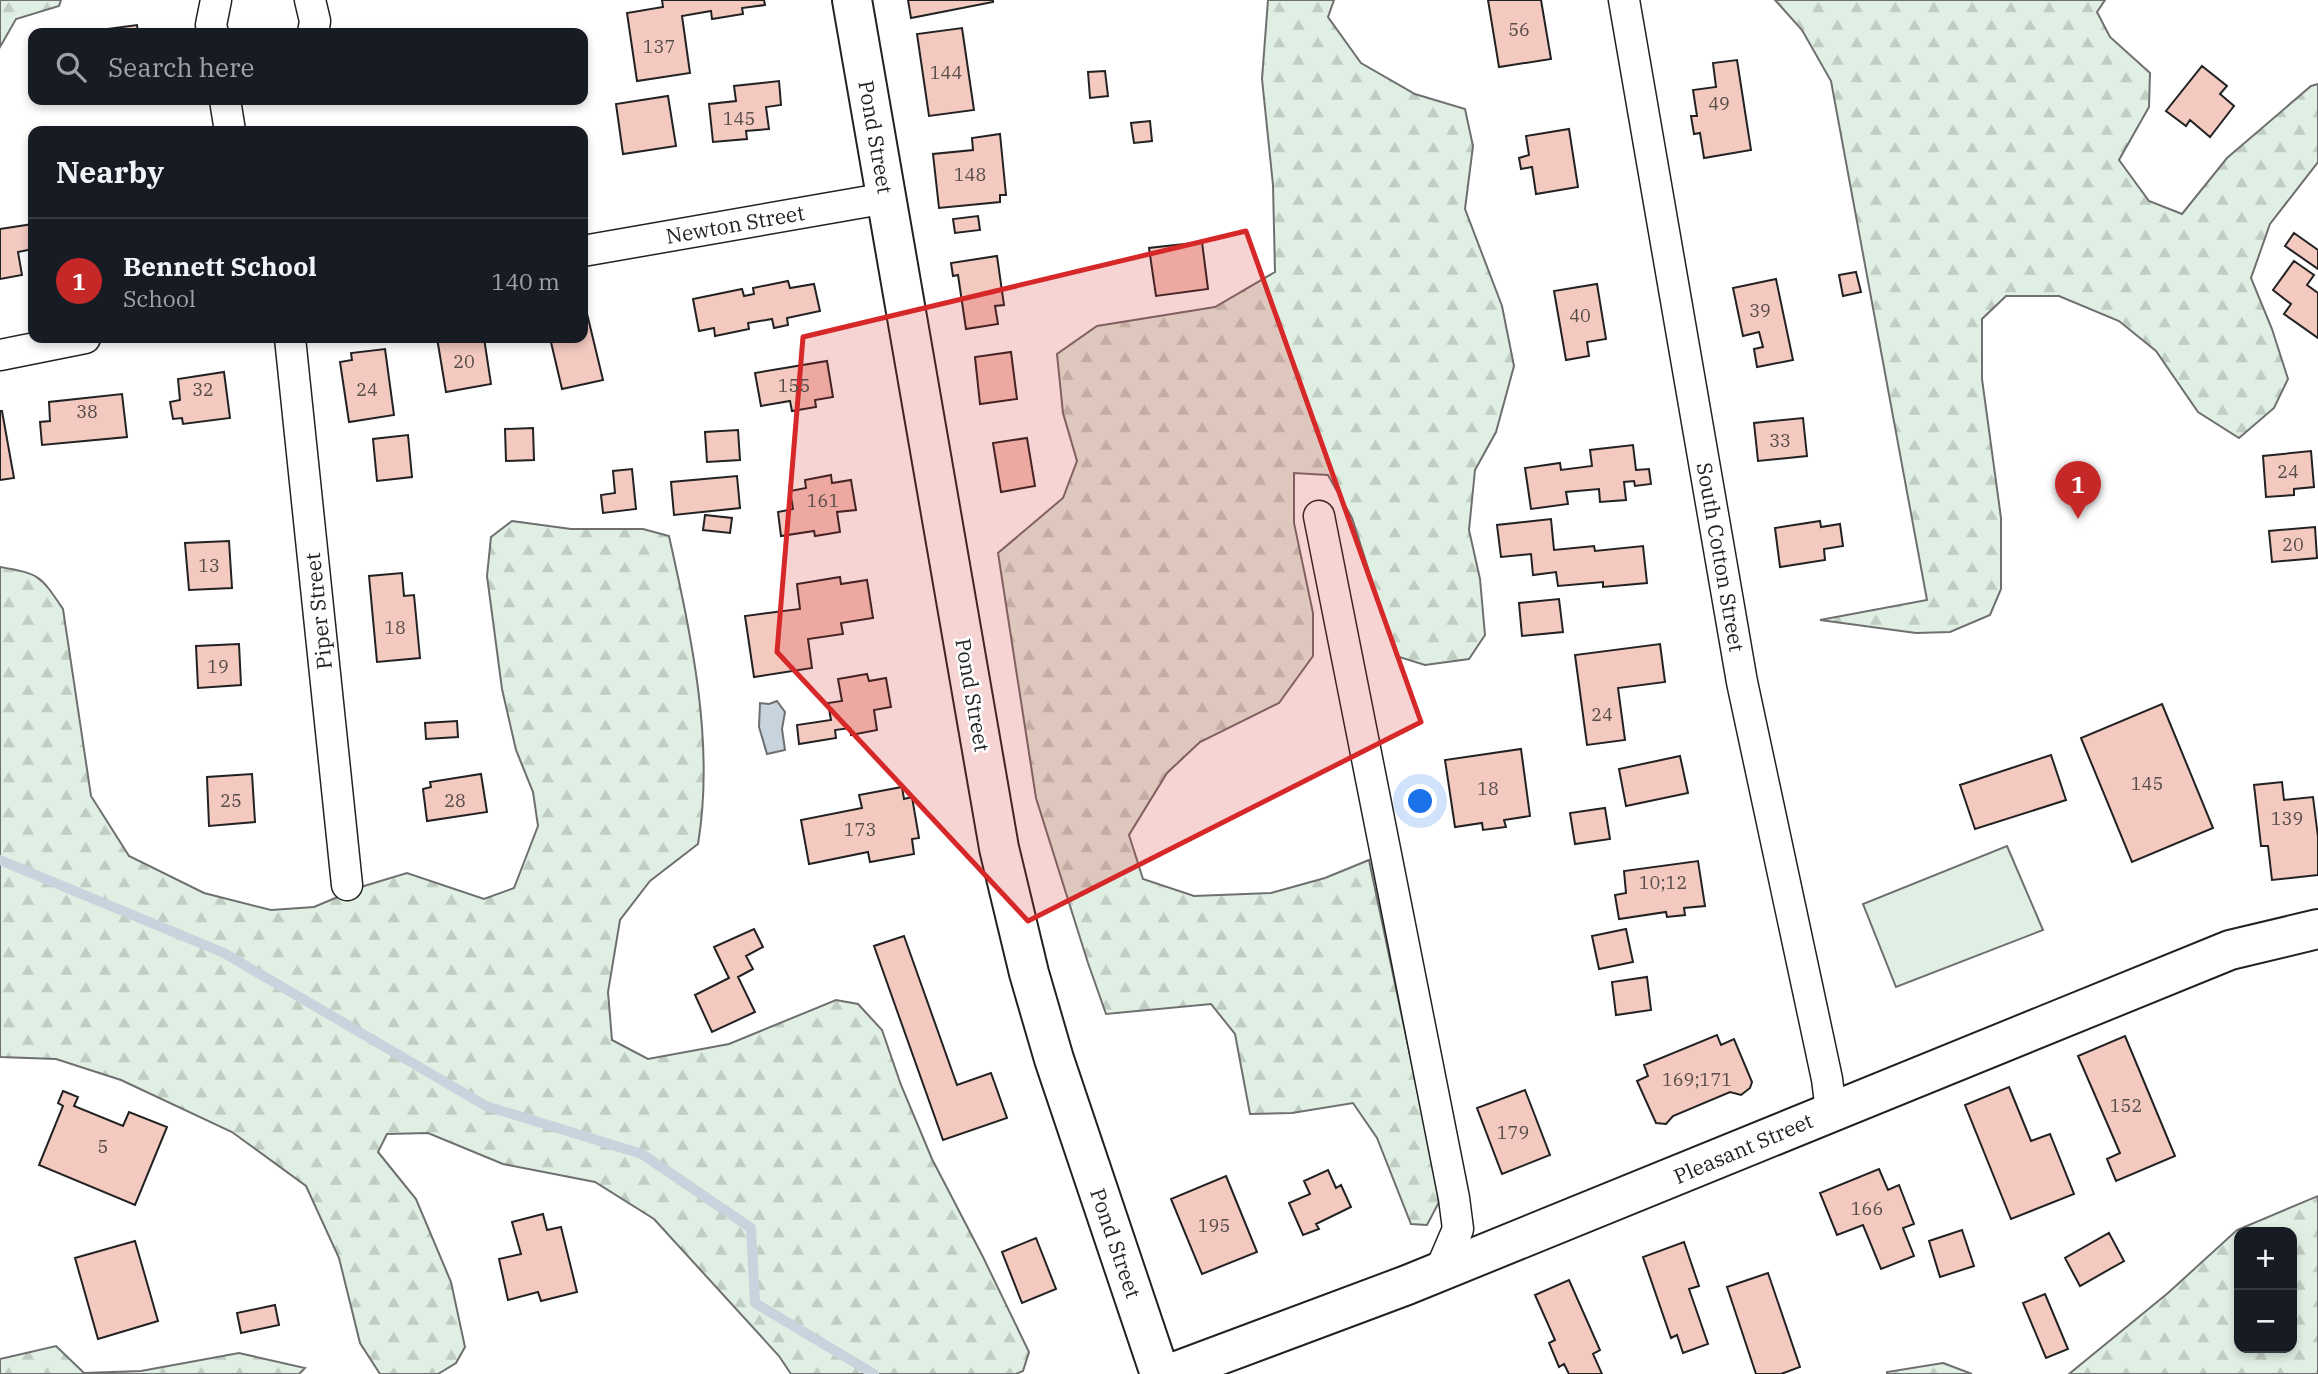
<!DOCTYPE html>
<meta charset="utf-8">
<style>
body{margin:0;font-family:"IBM Plex Serif",serif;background:#242831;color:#f1f3f6}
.controls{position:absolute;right:21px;bottom:21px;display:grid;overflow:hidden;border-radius:14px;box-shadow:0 4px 10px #0003}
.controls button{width:63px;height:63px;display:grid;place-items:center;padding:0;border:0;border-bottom:2px solid #363941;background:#171b24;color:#f1f3f6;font:35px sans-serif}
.you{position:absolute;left:1421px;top:802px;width:24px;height:24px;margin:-18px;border:5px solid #fff;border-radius:50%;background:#1a73e8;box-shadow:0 0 0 10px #1a73e833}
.badge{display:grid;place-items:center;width:46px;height:46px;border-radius:50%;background:#c62828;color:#fff;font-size:23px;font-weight:700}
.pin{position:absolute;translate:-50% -58px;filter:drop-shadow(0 2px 4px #0008)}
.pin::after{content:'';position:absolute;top:37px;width:24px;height:21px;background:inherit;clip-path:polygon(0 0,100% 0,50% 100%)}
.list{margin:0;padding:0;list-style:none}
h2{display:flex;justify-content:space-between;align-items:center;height:91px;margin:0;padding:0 28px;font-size:30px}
h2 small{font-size:23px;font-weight:400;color:#9ea1a6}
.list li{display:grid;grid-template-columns:46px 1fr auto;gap:21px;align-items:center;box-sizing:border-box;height:126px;padding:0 28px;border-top:2px solid #363941}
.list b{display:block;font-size:26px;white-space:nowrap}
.list p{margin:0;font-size:23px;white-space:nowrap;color:#9ea1a6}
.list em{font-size:23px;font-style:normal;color:#9ea1a6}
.icon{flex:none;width:38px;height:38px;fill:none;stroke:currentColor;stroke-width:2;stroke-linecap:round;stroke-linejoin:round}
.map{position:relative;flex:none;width:2318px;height:1374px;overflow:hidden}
.search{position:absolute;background:#171b24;box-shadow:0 4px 10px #0003;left:28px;top:28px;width:560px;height:77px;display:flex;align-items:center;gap:18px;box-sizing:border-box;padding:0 24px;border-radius:14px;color:#9ea1a6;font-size:26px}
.panel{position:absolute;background:#171b24;box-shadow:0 4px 10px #0003;left:28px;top:126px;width:560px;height:217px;border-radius:14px}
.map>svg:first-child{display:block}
.grass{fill:#e0efe3;stroke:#6f6f6f;stroke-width:2}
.forest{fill:url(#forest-firs);stroke:#6f6f6f;stroke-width:2;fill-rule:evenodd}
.water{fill:#c7d3dd;stroke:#6f6f6f;stroke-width:2}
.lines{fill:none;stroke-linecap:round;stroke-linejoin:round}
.stream{stroke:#c7d3dd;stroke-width:10}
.building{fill:#f3c9c0;stroke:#222;stroke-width:2}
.street-casing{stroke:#222;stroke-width:33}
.secondary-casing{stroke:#222;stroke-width:42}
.street{stroke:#fff;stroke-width:30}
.secondary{stroke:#fff;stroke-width:38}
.marked{fill:#d62828;fill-opacity:0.2;stroke:#d62828;stroke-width:5;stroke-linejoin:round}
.labels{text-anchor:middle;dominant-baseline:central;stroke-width:5;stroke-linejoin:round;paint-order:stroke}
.number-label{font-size:18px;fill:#564c4a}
.street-label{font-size:21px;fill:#222;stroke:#fff}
</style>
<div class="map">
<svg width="2318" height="1374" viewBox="0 0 2318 1374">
<defs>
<pattern id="forest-firs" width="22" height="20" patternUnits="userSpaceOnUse" patternTransform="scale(1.75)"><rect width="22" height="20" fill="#e0efe3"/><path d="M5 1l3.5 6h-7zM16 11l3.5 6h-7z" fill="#c0cdc2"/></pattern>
</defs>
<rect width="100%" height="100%" fill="#fff"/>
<!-- grass -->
<path class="grass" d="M 2007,846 L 2043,930 L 1896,987 L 1863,904 Z"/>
<!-- forest -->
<path class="forest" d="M 0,0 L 61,0 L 59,6 L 16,19 L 0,47 Z
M 1268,0 L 1334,0 L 1328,17 L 1361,63 L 1415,94 L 1465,109 L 1473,146 L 1465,209 L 1502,306 L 1514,366 L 1496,432 L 1475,470 L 1469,530 L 1480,579 L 1485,635 L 1469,659 L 1425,665 L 1396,656 L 1352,518 L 1328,475 L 1294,473 L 1294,523 L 1313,613 L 1313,656 L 1279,703 L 1200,742 L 1167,773 L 1129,835 L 1143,879 L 1194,896 L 1271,893 L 1325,878 L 1369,860 L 1431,1155 L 1439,1202 L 1427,1225 L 1411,1224 L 1377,1138 L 1353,1103 L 1292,1113 L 1250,1114 L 1235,1034 L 1211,1004 L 1106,1014 L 1088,963 L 1036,798 L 998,553 L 1063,498 L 1077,461 L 1063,413 L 1057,354 L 1097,326 L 1215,307 L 1275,272 L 1273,185 L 1262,79 Z
M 1775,0 L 2105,0 L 2097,12 L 2110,37 L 2150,73 L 2149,107 L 2119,160 L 2149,201 L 2182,214 L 2227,158 L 2311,86 L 2318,84 L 2318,162 L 2270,224 L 2251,278 L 2272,329 L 2288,379 L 2274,408 L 2239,438 L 2198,412 L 2156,351 L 2119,321 L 2059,296 L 2006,296 L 1982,319 L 1982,379 L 2001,518 L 2001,589 L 1990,615 L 1950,632 L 1916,633 L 1820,620 L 1927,600 L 1831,81 L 1802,30 Z
M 512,521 L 571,529 L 643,529 L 669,536 C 691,635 715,743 698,844 L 650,881 L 620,920 L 608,992 L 612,1040 L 648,1059 L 729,1044 L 836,1000 L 858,1004 L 882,1030 L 901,1085 L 932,1159 L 983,1257 L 1029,1352 L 1023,1371 L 1016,1374 L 791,1374 L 779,1356 L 654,1219 L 595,1182 L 503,1164 L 428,1133 L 387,1134 L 378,1152 L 416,1199 L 451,1282 L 465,1347 L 456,1363 L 438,1374 L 380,1374 L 360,1343 L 339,1258 L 306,1186 L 232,1132 L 121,1080 L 56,1059 L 0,1057 L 0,567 C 40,574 40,575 63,609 L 91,796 L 129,856 L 204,893 L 271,910 L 314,907 L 364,886 L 407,873 L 484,899 L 514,888 L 538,826 L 533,792 L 516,750 L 502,689 L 487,576 L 491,537 Z
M 2318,1196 L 2318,1374 L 2069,1374 L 2168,1293 L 2237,1230 ZM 2239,1232 L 2292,1232 L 2292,1348 L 2239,1348 Z
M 56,1346 L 84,1373 L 141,1371 L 239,1353 L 305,1368 L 299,1374 L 0,1374 L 0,1359 Z
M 1943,1363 L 1972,1374 L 1887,1374 L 1887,1372 Z"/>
<!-- water -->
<path class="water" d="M 777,701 L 785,712 L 782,729 L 785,750 L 767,754 L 759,727 L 760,703 L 769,704 Z"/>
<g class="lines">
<!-- stream -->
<path class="stream" d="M 0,860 L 224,953 L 486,1106 L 642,1154 L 751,1228 L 755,1303 L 874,1374"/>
</g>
<!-- building -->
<path class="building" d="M 662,0 L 764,0 L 765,5 L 742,8 L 743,14 L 712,19 L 711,11 L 682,16 L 690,73 L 637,81 L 627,13 L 663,7 Z
M 908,0 L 993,0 L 993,2 L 911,18 Z
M 1488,0 L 1541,0 L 1551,59 L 1499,67 Z
M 137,25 L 138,33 L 100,33 L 99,30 Z
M 962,28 L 974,110 L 929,116 L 917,34 Z
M 1737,60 L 1751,150 L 1704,158 L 1700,133 L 1694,134 L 1691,116 L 1697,116 L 1693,90 L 1716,87 L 1713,63 Z
M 2202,66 L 2227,86 L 2220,94 L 2234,106 L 2210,137 L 2190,120 L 2186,126 L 2166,111 Z
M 1105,71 L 1108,96 L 1090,98 L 1088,72 Z
M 779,81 L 781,105 L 766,107 L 769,129 L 746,131 L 747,139 L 713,142 L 709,104 L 736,101 L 734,86 Z
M 668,96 L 676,146 L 623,154 L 616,104 Z
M 1150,121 L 1152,141 L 1134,143 L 1131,123 Z
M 1569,129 L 1578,187 L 1536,194 L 1532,167 L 1521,169 L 1519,158 L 1529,155 L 1526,136 Z
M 1000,134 L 1006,195 L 1000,195 L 1000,202 L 939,208 L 933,154 L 973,150 L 972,138 Z
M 978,216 L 980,230 L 955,233 L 953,219 Z
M 33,224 L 33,249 L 18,252 L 22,275 L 0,279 L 0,229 Z
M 2294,233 L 2318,250 L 2318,269 L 2285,246 Z
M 1202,242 L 1208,289 L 1156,296 L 1149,248 Z
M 997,256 L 1004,305 L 995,306 L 998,324 L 966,329 L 958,275 L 953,276 L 951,263 Z
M 2294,261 L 2314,275 L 2307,285 L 2318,293 L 2318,338 L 2284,314 L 2291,304 L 2273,290 Z
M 1856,272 L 1861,292 L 1843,296 L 1839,275 Z
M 1776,279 L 1793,360 L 1757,367 L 1754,349 L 1763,347 L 1759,332 L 1743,336 L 1733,288 Z
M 788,281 L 790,288 L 814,284 L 820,311 L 787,318 L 788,325 L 774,328 L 772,319 L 748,323 L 749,329 L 715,336 L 714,328 L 699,331 L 693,299 L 742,289 L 744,296 L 754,294 L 753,288 Z
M 1597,284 L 1606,339 L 1587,342 L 1589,356 L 1566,360 L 1554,291 Z
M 583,297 L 603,380 L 562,389 L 550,338 L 583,338 Z
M 437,338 L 484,338 L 491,384 L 446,392 Z
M 385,349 L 394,415 L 349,422 L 340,362 L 352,360 L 351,353 Z
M 1011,352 L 1017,399 L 980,404 L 975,357 Z
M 827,361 L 833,397 L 815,400 L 816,407 L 792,411 L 790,401 L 761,406 L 755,373 Z
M 224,372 L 230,418 L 183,424 L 182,418 L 173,419 L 170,402 L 180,400 L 178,379 Z
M 122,394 L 127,437 L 42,445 L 40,422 L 50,421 L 49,402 Z
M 0,411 L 2,411 L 14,478 L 0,480 Z
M 1803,418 L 1807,456 L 1758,461 L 1754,423 Z
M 533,428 L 534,460 L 506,461 L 505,429 Z
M 738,430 L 740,460 L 707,462 L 705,432 Z
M 408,435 L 412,477 L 377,481 L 373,439 Z
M 1027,438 L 1035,486 L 1001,492 L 993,443 Z
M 1633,445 L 1636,470 L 1649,469 L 1651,484 L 1635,486 L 1634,481 L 1624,482 L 1626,500 L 1600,502 L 1599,489 L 1566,492 L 1568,504 L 1531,509 L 1525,468 L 1560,463 L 1561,470 L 1592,466 L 1590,450 Z
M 2311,451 L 2314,487 L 2294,489 L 2294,495 L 2266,497 L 2263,456 Z
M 632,469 L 636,509 L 603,513 L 601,495 L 615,493 L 613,471 Z
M 831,475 L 832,483 L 851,480 L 856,510 L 837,512 L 840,532 L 815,536 L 814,531 L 781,536 L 778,512 L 793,509 L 790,491 L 806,488 L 805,480 Z
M 737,476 L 740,508 L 674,515 L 671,482 Z
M 705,515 L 732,518 L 730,533 L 703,530 Z
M 1551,519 L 1554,550 L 1594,546 L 1595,551 L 1643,546 L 1647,583 L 1603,587 L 1603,582 L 1558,586 L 1556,572 L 1533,575 L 1531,554 L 1501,557 L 1497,525 Z
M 1820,521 L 1821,527 L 1840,524 L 1843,546 L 1824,549 L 1825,560 L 1780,567 L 1775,528 Z
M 2315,527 L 2317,558 L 2272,562 L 2269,531 Z
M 229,541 L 232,588 L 189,590 L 185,543 Z
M 402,573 L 404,596 L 414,595 L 420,658 L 377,662 L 369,576 Z
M 840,577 L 841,584 L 867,580 L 873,618 L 841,623 L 843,634 L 808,639 L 812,668 L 754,677 L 745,616 L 800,609 L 797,584 Z
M 1559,599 L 1563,632 L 1522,636 L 1519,603 Z
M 239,644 L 241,685 L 198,688 L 196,646 Z
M 1660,644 L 1665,682 L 1618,688 L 1625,740 L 1587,745 L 1575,655 Z
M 867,674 L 869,681 L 886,678 L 891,707 L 874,710 L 877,730 L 851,735 L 850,728 L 835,730 L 836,738 L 799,744 L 797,725 L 831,720 L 828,703 L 842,701 L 838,679 Z
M 2162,704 L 2213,828 L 2132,862 L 2081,738 Z
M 457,721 L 458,737 L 426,739 L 425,723 Z
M 1521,749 L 1530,816 L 1504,820 L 1506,827 L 1483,830 L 1482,823 L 1455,827 L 1445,760 Z
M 2051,755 L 2066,800 L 1975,829 L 1960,785 Z
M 1680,756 L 1688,793 L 1626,806 L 1619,769 Z
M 252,774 L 255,822 L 209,826 L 207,777 Z
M 481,774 L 487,812 L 427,821 L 423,789 L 431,787 L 430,782 Z
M 2282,782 L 2284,800 L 2313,797 L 2318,837 L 2318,875 L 2272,880 L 2268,846 L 2261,846 L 2254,785 Z
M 902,787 L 904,799 L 912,797 L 919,838 L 912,839 L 914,854 L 870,862 L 868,852 L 809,864 L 801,820 L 862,808 L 859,795 Z
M 1605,808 L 1610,839 L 1575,844 L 1570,813 Z
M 1698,861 L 1705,906 L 1684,908 L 1685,915 L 1667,917 L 1666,912 L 1619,919 L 1615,895 L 1626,893 L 1624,871 Z
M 754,929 L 763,947 L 746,956 L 753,969 L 738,977 L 755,1012 L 712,1032 L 695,995 L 729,978 L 714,947 Z
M 1626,929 L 1633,962 L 1599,969 L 1592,936 Z
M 904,936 L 957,1085 L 991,1073 L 1007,1118 L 943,1140 L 874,946 Z
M 1647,977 L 1651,1010 L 1616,1015 L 1612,982 Z
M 1717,1035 L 1721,1045 L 1734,1039 L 1752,1082 L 1750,1088 L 1741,1095 L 1730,1092 L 1673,1116 L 1666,1124 L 1656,1123 L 1637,1081 L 1648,1076 L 1644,1065 Z
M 2125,1036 L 2175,1156 L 2116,1181 L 2107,1159 L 2120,1153 L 2078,1056 Z
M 2009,1087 L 2031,1141 L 2050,1134 L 2074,1194 L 2011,1219 L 1965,1105 Z
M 1525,1090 L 1550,1155 L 1502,1174 L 1477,1108 Z
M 63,1091 L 78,1097 L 74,1106 L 123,1126 L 129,1112 L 167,1127 L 135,1205 L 39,1165 L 63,1106 L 58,1103 Z
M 1879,1169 L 1888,1190 L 1899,1185 L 1914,1224 L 1903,1228 L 1914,1256 L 1881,1269 L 1863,1225 L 1837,1235 L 1820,1193 Z
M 1328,1170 L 1336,1188 L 1341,1185 L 1351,1207 L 1316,1224 L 1319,1229 L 1303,1235 L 1289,1203 L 1310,1194 L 1304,1181 Z
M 1226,1176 L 1257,1252 L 1202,1274 L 1171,1199 Z
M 543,1214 L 547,1230 L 561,1227 L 577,1292 L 541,1301 L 538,1292 L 508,1300 L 499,1259 L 521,1254 L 512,1222 Z
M 1962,1230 L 1974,1266 L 1940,1277 L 1929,1241 Z
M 2109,1233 L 2124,1261 L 2080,1286 L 2065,1258 Z
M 1036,1238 L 1056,1289 L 1022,1303 L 1002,1252 Z
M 135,1241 L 158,1321 L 98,1339 L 75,1258 Z
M 1684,1242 L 1699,1286 L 1689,1289 L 1708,1344 L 1683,1353 L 1677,1335 L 1671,1338 L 1643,1257 Z
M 1768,1273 L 1800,1367 L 1781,1374 L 1756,1374 L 1727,1287 Z
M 1569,1280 L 1600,1350 L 1593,1354 L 1602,1374 L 1569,1374 L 1564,1364 L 1559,1367 L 1549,1343 L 1555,1340 L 1535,1295 Z
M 2045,1294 L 2068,1349 L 2046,1358 L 2023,1303 Z
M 275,1305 L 279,1325 L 241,1333 L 237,1313 Z"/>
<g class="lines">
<!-- street casing -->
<g class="street-casing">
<path id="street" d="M 310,0 L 315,21 L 313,33
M 1624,0 L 1742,682 L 1827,1079 L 1831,1111
M 213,33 L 211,25 L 216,0
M 225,100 L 230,131
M 583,251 L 887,198
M 290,338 L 347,885
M 0,355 L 85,338
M 1319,516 L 1454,1198 L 1458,1229 L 1440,1271"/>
</g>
<!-- secondary casing -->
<g class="secondary-casing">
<path id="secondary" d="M 852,0 L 999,848 L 1029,973 L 1054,1059 L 1160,1374
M 1169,1374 L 1407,1285 L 2230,950 L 2318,929"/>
</g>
<!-- street -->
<use href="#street" class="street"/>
<!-- secondary -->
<use href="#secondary" class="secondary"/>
</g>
<!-- marked area -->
<path class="marked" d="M 1246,231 L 1421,722 L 1028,921 L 777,652 L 803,337 Z"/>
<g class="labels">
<!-- number labels -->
<g class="number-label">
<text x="1519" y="29">56</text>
<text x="659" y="46">137</text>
<text x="946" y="72">144</text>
<text x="1719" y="103">49</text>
<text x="739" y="118">145</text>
<text x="970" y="174">148</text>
<text x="1760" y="310">39</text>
<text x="1580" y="315">40</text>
<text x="464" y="361">20</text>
<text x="794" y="385">155</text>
<text x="203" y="389">32</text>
<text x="367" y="389">24</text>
<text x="87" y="411">38</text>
<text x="1780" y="440">33</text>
<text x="2288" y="471">24</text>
<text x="823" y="500">161</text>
<text x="2293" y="544">20</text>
<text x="209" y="565">13</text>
<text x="395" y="627">18</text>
<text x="218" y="666">19</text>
<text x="1602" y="714">24</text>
<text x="2147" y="783">145</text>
<text x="1488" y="788">18</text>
<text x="231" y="800">25</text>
<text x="455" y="800">28</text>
<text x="2287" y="818">139</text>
<text x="860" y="829">173</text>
<text x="1663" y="882">10;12</text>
<text x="1697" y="1079">169;171</text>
<text x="2126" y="1105">152</text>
<text x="1513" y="1132">179</text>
<text x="103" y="1146">5</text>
<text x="1867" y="1208">166</text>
<text x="1214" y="1225">195</text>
</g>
<!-- street labels -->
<g class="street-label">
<text transform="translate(876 137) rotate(80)">Pond Street</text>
<text transform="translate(735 224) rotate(-10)">Newton Street</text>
<text transform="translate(1721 557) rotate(80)">South Cotton Street</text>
<text transform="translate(318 611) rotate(-96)">Piper Street</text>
<text transform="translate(973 695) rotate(80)">Pond Street</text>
<text transform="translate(1743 1148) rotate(-23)">Pleasant Street</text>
<text transform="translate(1116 1243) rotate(71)">Pond Street</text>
</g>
</g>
</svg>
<div class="controls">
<button>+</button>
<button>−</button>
</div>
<div class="you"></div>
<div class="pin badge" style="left:2078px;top:519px">1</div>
<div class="search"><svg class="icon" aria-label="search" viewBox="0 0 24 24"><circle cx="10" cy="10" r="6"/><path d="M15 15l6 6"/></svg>Search here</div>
<section class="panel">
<h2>Nearby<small></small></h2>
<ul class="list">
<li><span class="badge">1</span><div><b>Bennett School</b><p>School</p></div><em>140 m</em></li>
</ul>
</section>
</div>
